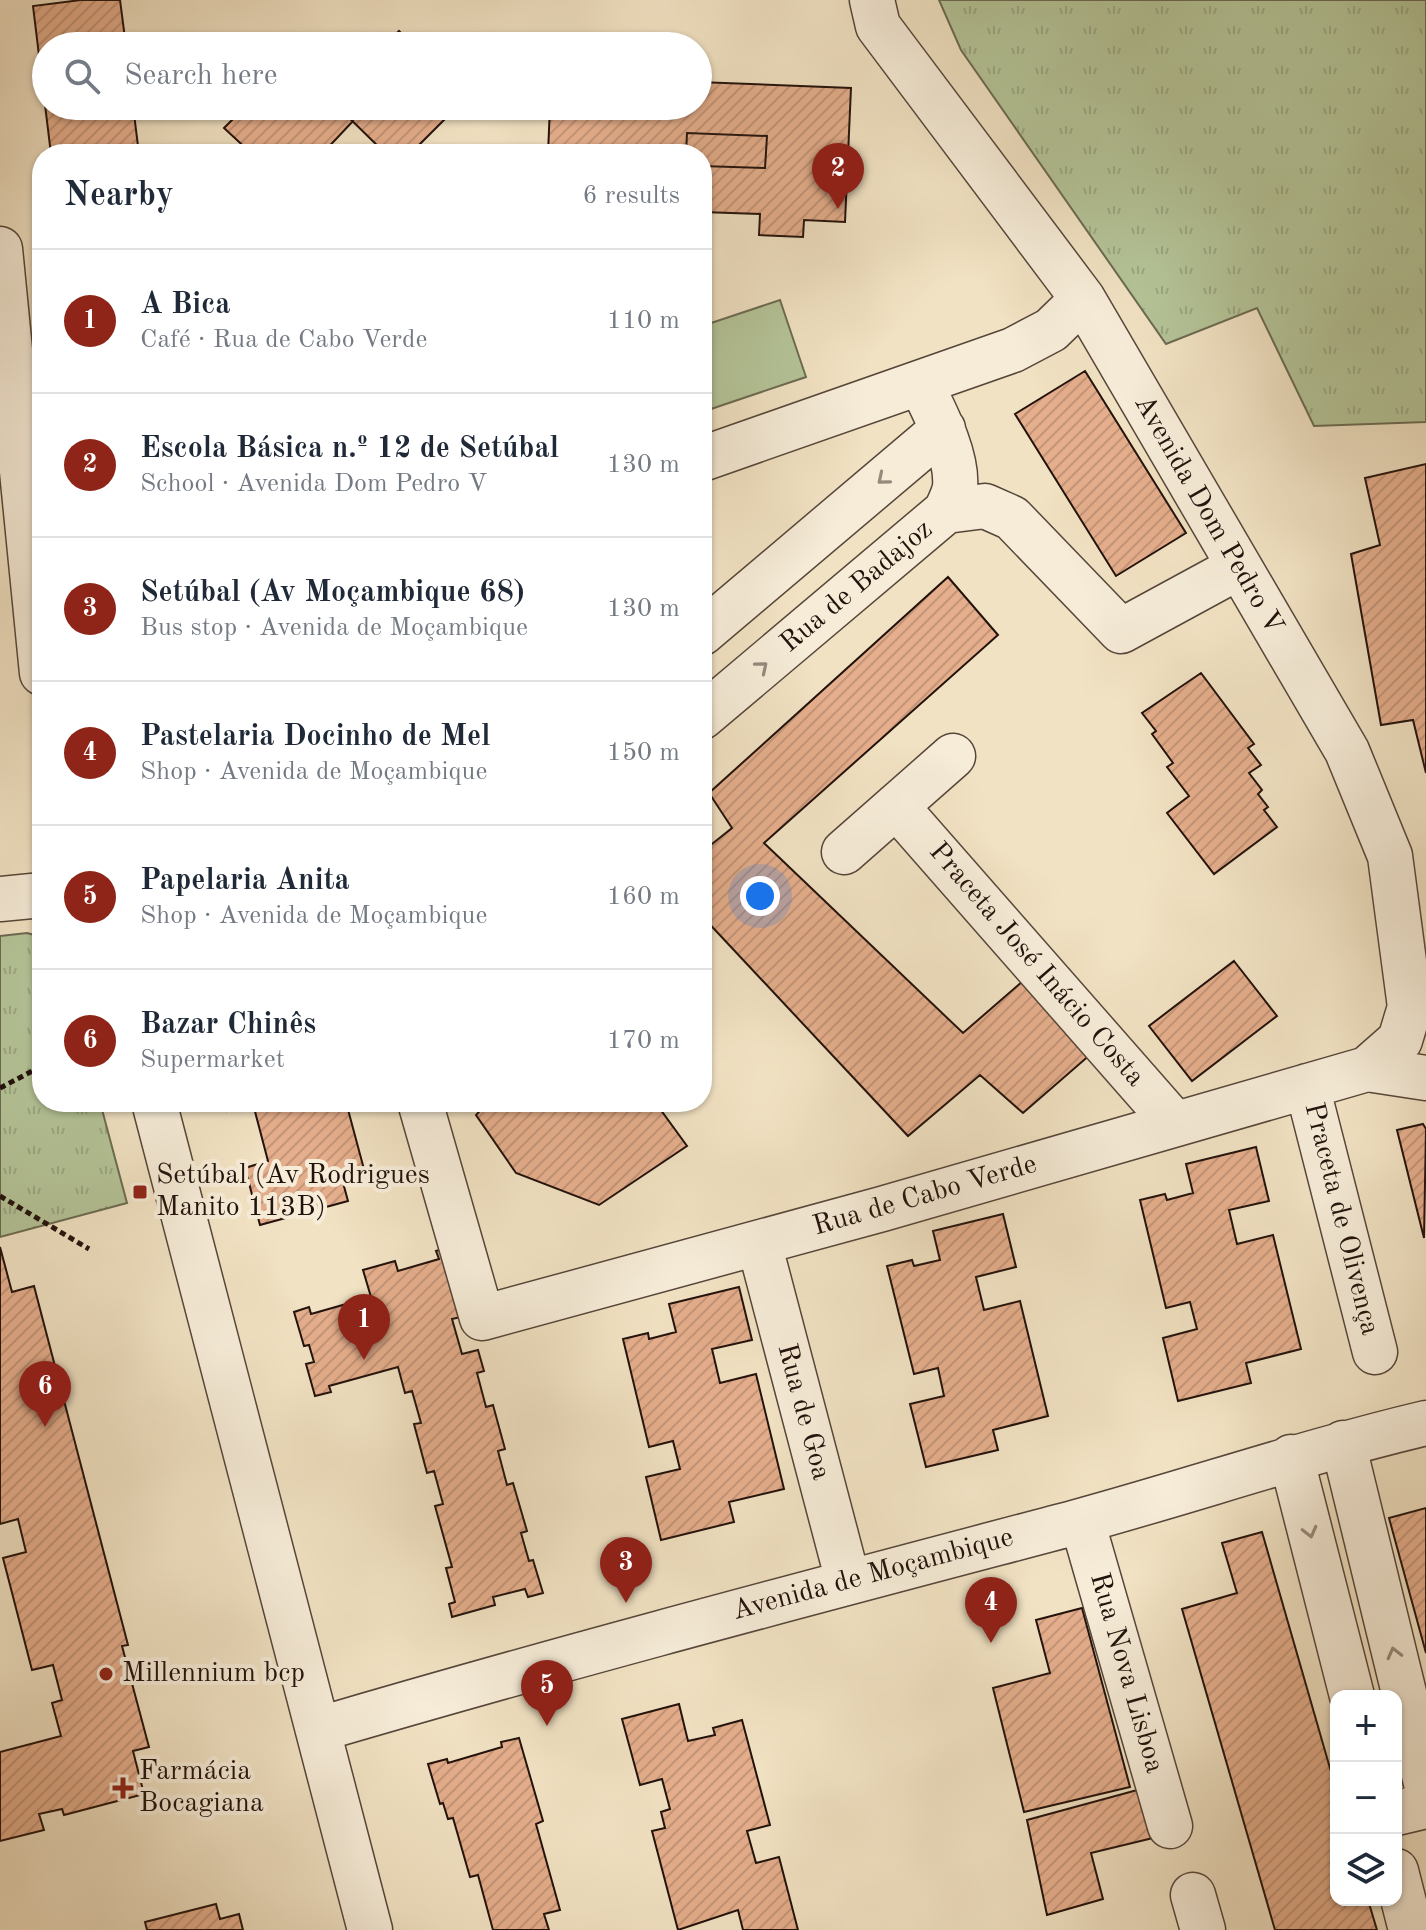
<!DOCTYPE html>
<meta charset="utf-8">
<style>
body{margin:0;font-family:"Old Standard TT",serif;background:#f6f6f7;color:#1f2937}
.controls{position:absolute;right:24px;bottom:24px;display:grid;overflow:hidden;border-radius:16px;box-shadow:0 2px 6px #0004}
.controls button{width:72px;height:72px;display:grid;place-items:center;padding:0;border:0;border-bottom:2px solid #e0e1e3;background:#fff;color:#1f2937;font:40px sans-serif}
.you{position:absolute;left:760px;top:896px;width:28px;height:28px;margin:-20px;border:6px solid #fff;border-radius:50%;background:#1a73e8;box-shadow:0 0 0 12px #1a73e833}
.badge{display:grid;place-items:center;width:52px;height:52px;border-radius:50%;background:#8f2418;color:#fff;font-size:26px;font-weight:700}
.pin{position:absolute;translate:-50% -66px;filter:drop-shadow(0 2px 4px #0008)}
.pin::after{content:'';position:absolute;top:42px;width:28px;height:24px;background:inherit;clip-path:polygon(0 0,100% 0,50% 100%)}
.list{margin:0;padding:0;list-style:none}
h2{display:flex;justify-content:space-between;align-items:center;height:104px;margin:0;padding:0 32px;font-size:34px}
h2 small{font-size:26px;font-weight:400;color:#747a83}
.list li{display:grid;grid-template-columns:52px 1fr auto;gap:24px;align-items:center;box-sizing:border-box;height:144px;padding:0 32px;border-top:2px solid #e0e1e3}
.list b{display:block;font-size:30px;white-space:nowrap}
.list p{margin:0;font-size:26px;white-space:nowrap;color:#747a83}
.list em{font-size:26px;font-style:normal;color:#747a83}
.icon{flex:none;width:44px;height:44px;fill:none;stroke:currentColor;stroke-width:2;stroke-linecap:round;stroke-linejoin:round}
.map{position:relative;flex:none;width:1426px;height:1930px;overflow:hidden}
.search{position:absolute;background:#fff;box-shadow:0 2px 6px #0004;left:32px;top:32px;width:680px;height:88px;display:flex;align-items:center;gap:20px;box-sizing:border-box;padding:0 28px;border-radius:44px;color:#747a83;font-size:30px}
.panel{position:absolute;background:#fff;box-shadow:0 2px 6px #0004;left:32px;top:144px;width:680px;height:968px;border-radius:32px}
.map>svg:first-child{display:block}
.grass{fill:url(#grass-tufts);stroke:#6b6b52;stroke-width:2}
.pitch{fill:#b4c498;stroke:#6b6b52;stroke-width:2}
.building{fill:url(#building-hatch);stroke:#22120c;stroke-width:2}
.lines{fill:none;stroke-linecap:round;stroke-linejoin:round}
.minor-casing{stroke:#56463a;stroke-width:47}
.path{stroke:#22120c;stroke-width:5;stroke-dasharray:6 4;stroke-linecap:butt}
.minor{stroke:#f6ecd8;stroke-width:44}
.oneway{stroke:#978a7c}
.poi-dot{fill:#8f2418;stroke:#f6ecd8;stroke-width:3}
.labels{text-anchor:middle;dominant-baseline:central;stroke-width:8;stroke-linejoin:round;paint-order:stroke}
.street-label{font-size:28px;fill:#22120c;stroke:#f6ecd8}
.poi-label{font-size:28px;fill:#22120c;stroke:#f6ecd8;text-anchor:start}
</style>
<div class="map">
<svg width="1426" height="1930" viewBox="0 0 1426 1930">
<defs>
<pattern id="grass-tufts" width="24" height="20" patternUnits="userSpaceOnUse" patternTransform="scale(2)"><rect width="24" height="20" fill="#b4c498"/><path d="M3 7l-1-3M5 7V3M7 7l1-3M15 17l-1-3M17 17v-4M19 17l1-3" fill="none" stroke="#9aa782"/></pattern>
<pattern id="building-hatch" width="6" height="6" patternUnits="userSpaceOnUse" patternTransform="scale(2)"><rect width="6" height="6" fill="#e5ae8c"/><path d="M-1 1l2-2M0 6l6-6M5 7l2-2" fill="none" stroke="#c49578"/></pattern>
</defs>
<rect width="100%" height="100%" fill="#f1e2c3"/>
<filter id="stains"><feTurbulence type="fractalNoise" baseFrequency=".0025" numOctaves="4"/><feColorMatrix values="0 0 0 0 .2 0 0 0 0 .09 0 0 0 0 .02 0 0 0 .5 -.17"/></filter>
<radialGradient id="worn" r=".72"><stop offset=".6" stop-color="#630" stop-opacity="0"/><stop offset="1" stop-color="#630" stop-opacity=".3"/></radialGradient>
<!-- grass -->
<path class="grass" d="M 939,0 L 1426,0 L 1426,422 L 1314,426 L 1257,308 L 1166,344 L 961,50 Z
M 27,933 L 42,937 L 42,1102 L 100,1102 L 127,1203 L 0,1237 L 0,936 Z"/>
<!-- pitch -->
<path class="pitch" d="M 780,300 L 806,377 L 702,412 L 702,326 Z"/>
<!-- building -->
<path class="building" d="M 81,0 L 120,0 L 126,46 L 46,46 L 46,106 L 133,106 L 139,154 L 51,154 L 33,6 Z
M 399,31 L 414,46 L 384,46 Z
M 552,37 L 616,40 L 616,46 L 552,46 Z
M 552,37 L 616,40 L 616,46 L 552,46 Z
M 698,82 L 851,88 L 845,222 L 804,220 L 803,237 L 759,235 L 760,214 L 702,212 L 702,166 L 765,168 L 767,136 L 687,133 L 686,154 L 548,154 L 550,106 L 698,106 Z
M 698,82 L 851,88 L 845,222 L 804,220 L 803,237 L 759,235 L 760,214 L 702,212 L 702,154 L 548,154 L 550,106 L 698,106 Z
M 246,106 L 337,106 L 353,121 L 322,154 L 252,154 L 224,128 Z
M 337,106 L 458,106 L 410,154 L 386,154 Z
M 1085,371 L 1186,533 L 1116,576 L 1015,414 Z
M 1426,464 L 1426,773 L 1413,720 L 1381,725 L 1351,554 L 1380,545 L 1365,478 Z
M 948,577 L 998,635 L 764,843 L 963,1033 L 1031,974 L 1099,1047 L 1023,1113 L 980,1075 L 908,1136 L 702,916 L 702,852 L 732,828 L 709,793 Z
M 1201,673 L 1254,744 L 1248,748 L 1261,765 L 1249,773 L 1262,790 L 1258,794 L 1268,807 L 1264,810 L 1277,827 L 1214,874 L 1167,813 L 1189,796 L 1167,767 L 1173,763 L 1152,734 L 1156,731 L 1142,713 Z
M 1234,961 L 1277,1016 L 1192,1081 L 1149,1026 Z
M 224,1102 L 346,1102 L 365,1173 L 342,1179 L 348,1201 L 260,1225 L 245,1168 L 268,1161 L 253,1104 L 227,1111 Z
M 488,1102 L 655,1102 L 687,1146 L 599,1205 L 516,1173 L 476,1115 Z
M 1423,1124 L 1426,1129 L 1424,1238 L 1397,1130 Z
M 1256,1147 L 1269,1201 L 1229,1210 L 1237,1244 L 1273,1235 L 1301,1349 L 1246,1363 L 1251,1383 L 1178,1401 L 1163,1338 L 1197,1329 L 1190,1302 L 1166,1308 L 1140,1200 L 1165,1194 L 1167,1200 L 1193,1193 L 1186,1164 Z
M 1003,1214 L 1016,1267 L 976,1277 L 984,1310 L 1020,1301 L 1048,1416 L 993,1430 L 998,1450 L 926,1467 L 910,1404 L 944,1396 L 938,1368 L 914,1374 L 887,1266 L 912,1260 L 914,1266 L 940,1260 L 933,1231 Z
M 0,1247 L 12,1292 L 34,1286 L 128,1645 L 122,1646 L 149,1747 L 133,1751 L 144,1794 L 64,1815 L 62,1809 L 39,1814 L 44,1830 L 0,1841 L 0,1752 L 61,1736 L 52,1703 L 62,1700 L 53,1665 L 32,1670 L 3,1558 L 26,1552 L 18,1519 L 0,1524 Z
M 450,1247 L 461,1317 L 452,1319 L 462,1354 L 478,1350 L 484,1371 L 477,1373 L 486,1407 L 493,1405 L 505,1449 L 498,1451 L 507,1485 L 513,1483 L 527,1531 L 521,1533 L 529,1561 L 533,1560 L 543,1593 L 528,1597 L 525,1589 L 493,1597 L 495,1605 L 452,1617 L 449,1604 L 455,1602 L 446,1568 L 452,1567 L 435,1506 L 443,1504 L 434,1471 L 427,1473 L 414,1424 L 421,1423 L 412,1391 L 405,1393 L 398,1367 L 329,1386 L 331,1392 L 315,1396 L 306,1364 L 314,1362 L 309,1345 L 304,1346 L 294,1312 L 309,1307 L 311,1314 L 371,1297 L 363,1270 L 395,1261 L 398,1271 L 439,1259 L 436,1251 Z
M 739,1287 L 752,1340 L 712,1349 L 720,1383 L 756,1374 L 784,1489 L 729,1502 L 734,1522 L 661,1540 L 646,1477 L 680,1469 L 673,1441 L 649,1447 L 623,1339 L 648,1333 L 649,1339 L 676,1332 L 669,1304 Z
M 1426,1508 L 1426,1653 L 1389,1518 Z
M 1262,1532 L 1336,1789 L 1336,1900 L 1368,1900 L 1377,1930 L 1275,1930 L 1182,1609 L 1237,1593 L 1222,1543 Z
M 1082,1608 L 1130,1787 L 1024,1812 L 993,1688 L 1050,1673 L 1036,1620 Z
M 679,1704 L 688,1741 L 715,1735 L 713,1728 L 742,1720 L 770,1825 L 747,1831 L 756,1863 L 779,1857 L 798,1930 L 743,1930 L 738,1910 L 678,1930 L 652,1831 L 665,1828 L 661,1812 L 670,1809 L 662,1779 L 640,1785 L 622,1719 Z
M 519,1738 L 543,1821 L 536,1824 L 560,1910 L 544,1914 L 549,1930 L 493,1930 L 478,1875 L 470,1877 L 453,1818 L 448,1819 L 443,1803 L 440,1804 L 428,1764 L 447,1759 L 448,1763 L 502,1747 L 501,1742 Z
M 1141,1789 L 1153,1838 L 1091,1853 L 1103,1899 L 1047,1915 L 1027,1820 Z
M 216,1904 L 220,1919 L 239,1914 L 243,1930 L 147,1930 L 145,1922 Z"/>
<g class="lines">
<!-- minor casing -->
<g class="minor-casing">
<path id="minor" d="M 872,0 L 878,26 L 1083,299 L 1347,751 L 1390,856 L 1410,1007 L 1400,1040 L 1367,1069
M 0,249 L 42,673
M 702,459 L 1013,350 L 1051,330 L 1083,299
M 946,511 L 985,506 L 1012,518 L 1121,631 L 1237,568
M 702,633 L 943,429
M 702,717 L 946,511 C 949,504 954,494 955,487 C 958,455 934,411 921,384
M 896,806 L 1175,1124
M 844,852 L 953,756
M 0,899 L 42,895
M 1307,1086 L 1375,1352
M 154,1102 L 370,1930
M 420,1102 L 482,1318 L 882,1209 L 1367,1069 L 1426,1078
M 759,1243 L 848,1581
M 1343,1443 L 1426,1783
M 1291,1457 L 1352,1696
M 1082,1521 L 1170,1826
M 320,1729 C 571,1655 824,1589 1077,1522 C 1194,1490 1308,1451 1426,1423
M 1396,1813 L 1426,1806
M 1396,1871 L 1411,1930
M 1193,1895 L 1203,1930"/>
</g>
<!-- path -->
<path class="path" d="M 0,1088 L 42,1066
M 0,1196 L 89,1249"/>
<!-- minor -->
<use href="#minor" class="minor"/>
</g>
<!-- one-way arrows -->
<defs><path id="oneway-chevron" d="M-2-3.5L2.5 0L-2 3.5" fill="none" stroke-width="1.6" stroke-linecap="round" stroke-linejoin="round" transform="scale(2)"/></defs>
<g class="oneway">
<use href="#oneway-chevron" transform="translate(883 479) rotate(140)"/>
<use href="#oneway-chevron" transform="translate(762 667) rotate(-40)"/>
<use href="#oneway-chevron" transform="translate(1310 1532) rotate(76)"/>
<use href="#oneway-chevron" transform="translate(1394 1653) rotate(-104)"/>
</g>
<!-- markers -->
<g class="poi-dot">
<rect x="132" y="1184" width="16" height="16" rx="4"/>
<circle cx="106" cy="1674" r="8"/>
<path d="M119 1776h8v8h8v8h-8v8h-8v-8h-8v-8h8z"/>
</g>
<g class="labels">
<!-- street labels -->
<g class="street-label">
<text transform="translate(1208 515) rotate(60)">Avenida Dom Pedro V</text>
<text transform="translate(857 587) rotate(-40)">Rua de Badajoz</text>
<text transform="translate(1036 965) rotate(49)">Praceta José Inácio Costa</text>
<text transform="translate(925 1196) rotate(-16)">Rua de Cabo Verde</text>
<text transform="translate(1341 1219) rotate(76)">Praceta de Olivença</text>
<text transform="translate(803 1412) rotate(75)">Rua de Goa</text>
<text transform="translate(873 1575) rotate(-15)">Avenida de Moçambique</text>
<text transform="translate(1126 1673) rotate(74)">Rua Nova Lisboa</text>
</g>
<!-- poi labels -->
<g class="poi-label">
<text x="156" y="1176">Setúbal (Av Rodrigues<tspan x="156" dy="32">Manito 113B)</tspan></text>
<text x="122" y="1674">Millennium bcp</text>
<text x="139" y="1772">Farmácia<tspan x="139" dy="32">Bocagiana</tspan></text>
</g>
</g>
<rect width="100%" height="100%" filter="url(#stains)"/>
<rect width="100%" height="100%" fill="url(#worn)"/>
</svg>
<div class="controls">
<button>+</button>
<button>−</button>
<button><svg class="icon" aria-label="layers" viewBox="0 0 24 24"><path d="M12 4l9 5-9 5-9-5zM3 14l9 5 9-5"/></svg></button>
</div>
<div class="you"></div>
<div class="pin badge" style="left:364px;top:1360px">1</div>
<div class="pin badge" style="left:838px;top:209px">2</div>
<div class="pin badge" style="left:626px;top:1603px">3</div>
<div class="pin badge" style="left:991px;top:1643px">4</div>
<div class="pin badge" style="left:547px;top:1726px">5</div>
<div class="pin badge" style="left:45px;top:1427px">6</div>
<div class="search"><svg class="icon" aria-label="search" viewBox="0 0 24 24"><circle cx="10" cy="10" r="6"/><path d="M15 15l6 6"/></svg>Search here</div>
<section class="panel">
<h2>Nearby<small>6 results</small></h2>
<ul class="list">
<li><span class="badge">1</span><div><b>A Bica</b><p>Café · Rua de Cabo Verde</p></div><em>110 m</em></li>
<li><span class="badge">2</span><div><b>Escola Básica n.º 12 de Setúbal</b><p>School · Avenida Dom Pedro V</p></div><em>130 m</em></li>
<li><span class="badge">3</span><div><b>Setúbal (Av Moçambique 68)</b><p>Bus stop · Avenida de Moçambique</p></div><em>130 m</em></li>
<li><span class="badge">4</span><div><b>Pastelaria Docinho de Mel</b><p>Shop · Avenida de Moçambique</p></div><em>150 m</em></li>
<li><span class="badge">5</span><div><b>Papelaria Anita</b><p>Shop · Avenida de Moçambique</p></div><em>160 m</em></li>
<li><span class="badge">6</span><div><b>Bazar Chinês</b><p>Supermarket</p></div><em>170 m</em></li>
</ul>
</section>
</div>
